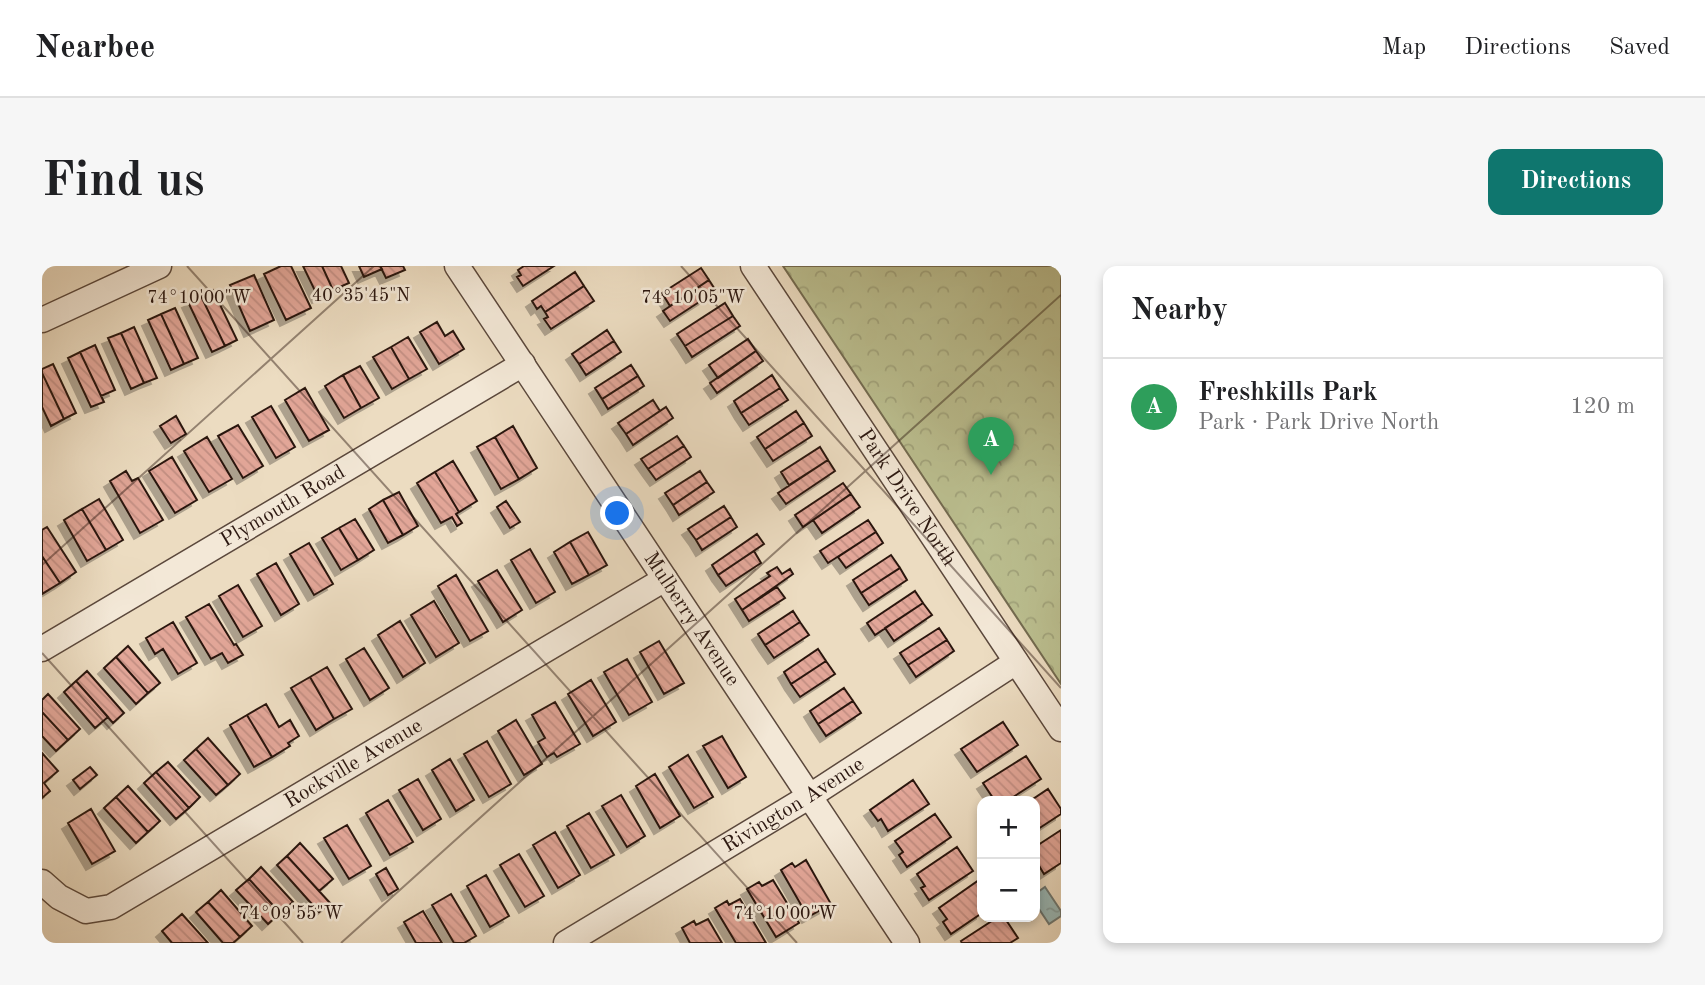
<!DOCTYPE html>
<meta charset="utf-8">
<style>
body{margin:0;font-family:"Old Standard TT",serif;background:#f6f6f6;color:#202124}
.controls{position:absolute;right:21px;bottom:21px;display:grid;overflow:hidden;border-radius:14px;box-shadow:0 4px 10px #0003}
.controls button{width:63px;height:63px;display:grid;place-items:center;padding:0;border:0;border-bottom:2px solid #e0e0e0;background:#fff;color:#202124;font:35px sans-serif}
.you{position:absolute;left:576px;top:248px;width:24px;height:24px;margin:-18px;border:5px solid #fff;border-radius:50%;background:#1a73e8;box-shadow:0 0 0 10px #1a73e833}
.badge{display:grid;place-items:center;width:46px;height:46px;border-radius:50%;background:#0f766e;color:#fff;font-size:23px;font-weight:700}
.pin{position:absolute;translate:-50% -58px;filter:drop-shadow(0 2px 4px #0008)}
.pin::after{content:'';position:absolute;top:37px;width:24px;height:21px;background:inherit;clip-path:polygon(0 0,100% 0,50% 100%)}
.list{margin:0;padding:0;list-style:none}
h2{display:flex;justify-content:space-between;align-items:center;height:91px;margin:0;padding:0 28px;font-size:30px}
h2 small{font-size:23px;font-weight:400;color:#757577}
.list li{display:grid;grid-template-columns:46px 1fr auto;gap:21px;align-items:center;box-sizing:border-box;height:98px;padding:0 28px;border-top:2px solid #e0e0e0}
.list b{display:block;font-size:26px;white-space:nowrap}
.list p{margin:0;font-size:23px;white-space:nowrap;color:#757577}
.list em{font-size:23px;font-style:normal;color:#757577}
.map{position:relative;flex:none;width:1019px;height:677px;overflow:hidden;border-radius:14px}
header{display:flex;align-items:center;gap:42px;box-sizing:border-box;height:98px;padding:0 35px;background:#fff;border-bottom:2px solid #e0e0e0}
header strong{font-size:33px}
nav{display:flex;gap:38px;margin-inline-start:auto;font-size:24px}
.intro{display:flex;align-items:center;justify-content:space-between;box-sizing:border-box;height:168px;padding:0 42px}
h1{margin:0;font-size:49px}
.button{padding:18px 32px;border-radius:14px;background:#0f766e;color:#fff;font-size:24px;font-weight:700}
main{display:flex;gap:42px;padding:0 42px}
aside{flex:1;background:#fff;border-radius:14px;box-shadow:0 4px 10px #0003}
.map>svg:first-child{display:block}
.park{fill:url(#park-crowns);stroke:#736b50;stroke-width:2}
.water{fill:url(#water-ripples);stroke:#6e7975;stroke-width:2}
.building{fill:url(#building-back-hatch);stroke:#2b1710;stroke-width:2;filter:url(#shadow)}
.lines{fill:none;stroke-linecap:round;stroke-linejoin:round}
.minor-casing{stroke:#5b483c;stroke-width:27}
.minor{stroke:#f3e8d7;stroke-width:24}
.ticks{fill:none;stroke:#2b1710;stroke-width:2;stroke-opacity:0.45}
.labels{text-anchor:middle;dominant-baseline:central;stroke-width:5;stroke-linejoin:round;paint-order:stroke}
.street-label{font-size:21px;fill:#2b1710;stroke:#f3e8d7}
.ticks-label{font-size:18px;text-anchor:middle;fill:#2b1710;stroke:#f3e8d7;stroke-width:5;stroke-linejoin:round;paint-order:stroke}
</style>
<header>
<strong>Nearbee</strong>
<nav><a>Map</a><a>Directions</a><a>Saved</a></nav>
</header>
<div class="intro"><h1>Find us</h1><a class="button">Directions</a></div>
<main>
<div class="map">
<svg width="1019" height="677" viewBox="0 0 1019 677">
<defs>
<pattern id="park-crowns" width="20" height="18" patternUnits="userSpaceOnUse" patternTransform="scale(1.75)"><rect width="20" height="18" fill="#bbbf90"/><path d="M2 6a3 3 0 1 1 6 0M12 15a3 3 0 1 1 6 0" fill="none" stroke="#a1a37b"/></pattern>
<pattern id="water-ripples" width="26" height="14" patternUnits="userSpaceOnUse" patternTransform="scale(1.75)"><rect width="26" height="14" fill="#9abab9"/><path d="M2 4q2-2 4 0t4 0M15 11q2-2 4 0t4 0" fill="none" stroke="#859f9e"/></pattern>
<pattern id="building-back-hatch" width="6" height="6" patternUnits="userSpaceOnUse" patternTransform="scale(1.75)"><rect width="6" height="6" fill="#e2a698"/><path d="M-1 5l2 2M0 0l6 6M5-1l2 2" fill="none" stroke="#c28e82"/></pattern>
<filter id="shadow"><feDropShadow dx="-6" dy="6" stdDeviation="0" flood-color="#0004"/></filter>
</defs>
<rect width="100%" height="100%" fill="#ecdcc1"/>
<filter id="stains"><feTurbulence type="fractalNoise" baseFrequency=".00286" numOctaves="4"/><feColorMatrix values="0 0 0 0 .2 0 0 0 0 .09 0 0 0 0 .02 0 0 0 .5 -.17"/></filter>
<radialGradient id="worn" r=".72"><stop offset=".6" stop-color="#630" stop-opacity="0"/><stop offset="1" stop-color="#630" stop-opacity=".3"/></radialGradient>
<!-- park -->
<path class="park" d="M 741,0 L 1019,0 L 1019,418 Z"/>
<!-- water -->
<path class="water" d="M 1003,621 L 1019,645 L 1019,650 L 1007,658 L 993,637 L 993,628 Z"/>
<!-- building -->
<path class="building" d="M 239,0 L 249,0 L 269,42 L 244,54 L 222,8 Z
M 261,0 L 280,0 L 291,24 L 276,31 Z
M 280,0 L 299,0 L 307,17 L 291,24 Z
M 317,0 L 338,0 L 340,3 L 322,11 Z
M 338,0 L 361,0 L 363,4 L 344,12 Z
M 482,0 L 512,0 L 481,20 L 475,11 L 479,9 L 476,4 Z
M 659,2 L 667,14 L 628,40 L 620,27 Z
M 533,6 L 542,20 L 503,46 L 499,40 L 495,43 L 490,35 Z
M 212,9 L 232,54 L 208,65 L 188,19 Z
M 667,14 L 674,25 L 628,55 L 621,45 Z
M 542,20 L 552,35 L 509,63 L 502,53 L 506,51 L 503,46 Z
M 171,24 L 195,74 L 183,80 L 159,30 Z
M 159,30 L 183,80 L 170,86 L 146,36 Z
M 683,37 L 691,50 L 643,80 L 635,68 Z
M 133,42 L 156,92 L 142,98 L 119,48 Z
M 119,48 L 142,98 L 129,104 L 106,54 Z
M 691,50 L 698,60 L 650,91 L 643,80 Z
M 395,56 L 403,70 L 411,65 L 422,83 L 397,98 L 378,66 Z
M 92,61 L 115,112 L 102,117 L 79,67 Z
M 565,64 L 572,75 L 537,98 L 530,88 Z
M 79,67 L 102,117 L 89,123 L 66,72 Z
M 366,71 L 385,103 L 367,113 L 349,81 Z
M 706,73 L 714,85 L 676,112 L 667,99 Z
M 572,75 L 579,86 L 544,109 L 537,98 Z
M 53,79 L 73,124 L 59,130 L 38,86 Z
M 349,81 L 367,113 L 350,123 L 331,91 Z
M 714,85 L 721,95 L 675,127 L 668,117 Z
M 38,86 L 62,136 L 49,141 L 26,92 Z
M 11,98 L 34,147 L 22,153 L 0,107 L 0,103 Z
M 589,99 L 596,110 L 560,133 L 553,122 Z
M 318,100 L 337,132 L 319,142 L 301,109 Z
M 0,107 L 22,153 L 9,160 L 0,141 Z
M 301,109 L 319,142 L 302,152 L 283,120 Z
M 730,109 L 738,122 L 699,147 L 692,135 Z
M 596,110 L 602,120 L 566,143 L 560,133 Z
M 263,122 L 287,164 L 267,175 L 243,134 Z
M 738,122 L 746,134 L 707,159 L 699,147 Z
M 611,134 L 618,145 L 584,168 L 576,157 Z
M 229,140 L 253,181 L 234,192 L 210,151 Z
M 624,141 L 631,152 L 591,179 L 584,168 Z
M 754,145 L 762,157 L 723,183 L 715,171 Z
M 134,150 L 144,168 L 129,177 L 118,160 Z
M 762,157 L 770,170 L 731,195 L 723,183 Z
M 196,159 L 221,200 L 201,212 L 176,170 Z
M 471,160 L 495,202 L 477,213 L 453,171 Z
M 635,170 L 642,180 L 606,203 L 599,193 Z
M 165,171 L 190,213 L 167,226 L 142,185 Z
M 453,171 L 477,213 L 459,223 L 435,181 Z
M 642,180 L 649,191 L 614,214 L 606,203 Z
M 778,181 L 786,194 L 747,219 L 739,206 Z
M 130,191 L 155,234 L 133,247 L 107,205 Z
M 786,194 L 793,205 L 744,238 L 736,227 Z
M 411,195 L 435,235 L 417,246 L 393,206 Z
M 84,205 L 90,215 L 96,212 L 121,254 L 98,267 L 68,215 Z
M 658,205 L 665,216 L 631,239 L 623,227 Z
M 393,206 L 417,246 L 414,248 L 420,257 L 415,260 L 410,251 L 399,257 L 375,217 Z
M 665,216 L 672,226 L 637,249 L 631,239 Z
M 801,217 L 809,228 L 761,261 L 753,249 Z
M 357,226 L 376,260 L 361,269 L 341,234 Z
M 809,228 L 818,241 L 780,267 L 771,254 Z
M 57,233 L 81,274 L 64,284 L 40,243 Z
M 341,234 L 361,269 L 346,277 L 327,243 Z
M 464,235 L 478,256 L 468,262 L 455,241 Z
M 682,240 L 689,251 L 654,274 L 646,263 Z
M 40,243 L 64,284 L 45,295 L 22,254 Z
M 689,251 L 695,261 L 660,284 L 654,274 Z
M 313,253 L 332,284 L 316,294 L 297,262 Z
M 826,254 L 834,266 L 786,297 L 778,285 Z
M 5,261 L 34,306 L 18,317 L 0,290 L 0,264 Z
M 297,262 L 316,294 L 299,304 L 280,272 Z
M 546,266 L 565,299 L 547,309 L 528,276 Z
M 834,266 L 841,277 L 804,302 L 796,291 Z
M 715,268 L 722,278 L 676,309 L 670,299 Z
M 528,276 L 547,309 L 530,318 L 512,286 Z
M 267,277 L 291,318 L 272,329 L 248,288 Z
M 488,283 L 513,326 L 494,337 L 469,294 Z
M 712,285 L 719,297 L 684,320 L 676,309 Z
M 849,289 L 858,302 L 819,327 L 811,314 Z
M 0,290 L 18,317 L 0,328 Z
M 234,297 L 257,338 L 239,349 L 215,308 Z
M 735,301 L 740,308 L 748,303 L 751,308 L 700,344 L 693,333 L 728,310 L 725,307 Z
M 858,302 L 865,314 L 827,339 L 819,327 Z
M 455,304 L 480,344 L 461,356 L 436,315 Z
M 414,309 L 446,365 L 428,375 L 396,320 Z
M 196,319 L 220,360 L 201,371 L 177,330 Z
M 735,321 L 743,332 L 707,355 L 700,344 Z
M 873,325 L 881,337 L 833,369 L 825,357 Z
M 392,335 L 417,377 L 394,391 L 369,349 Z
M 881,337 L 890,349 L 852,375 L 843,362 Z
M 167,338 L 192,379 L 194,378 L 201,389 L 186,397 L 180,387 L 169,393 L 144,351 Z
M 751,345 L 758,356 L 723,379 L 716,368 Z
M 358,355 L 383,397 L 361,411 L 336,369 Z
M 131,356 L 155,397 L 136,408 L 121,383 L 113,388 L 104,372 Z
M 758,356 L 767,369 L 732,392 L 723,379 Z
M 897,362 L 905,374 L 866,399 L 858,387 Z
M 905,374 L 912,385 L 874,411 L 866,399 Z
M 617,375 L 642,417 L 622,428 L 598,386 Z
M 86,380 L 118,417 L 106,427 L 74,391 Z
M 322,382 L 347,422 L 328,434 L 304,393 Z
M 776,383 L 784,395 L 749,418 L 742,406 Z
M 74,391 L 106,427 L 94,438 L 62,402 Z
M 585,393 L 610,436 L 587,449 L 562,406 Z
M 784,395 L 793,408 L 758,431 L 749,418 Z
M 285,401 L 310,443 L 292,453 L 268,411 Z
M 45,405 L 82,447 L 71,457 L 34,415 Z
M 268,411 L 292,453 L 274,464 L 249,422 Z
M 549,414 L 574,456 L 551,470 L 526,428 Z
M 34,415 L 66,451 L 53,462 L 22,426 Z
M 802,422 L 811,435 L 776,458 L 768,445 Z
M 6,428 L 38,463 L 26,474 L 0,446 L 0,434 Z
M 811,435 L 819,447 L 784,470 L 776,458 Z
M 513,436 L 538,478 L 515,491 L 512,487 L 505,491 L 496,476 L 503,472 L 490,449 Z
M 224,438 L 237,461 L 248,454 L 257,470 L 246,477 L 248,480 L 230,491 L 205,449 Z
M 0,446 L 26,474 L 14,485 L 0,470 Z
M 205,449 L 230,491 L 212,501 L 188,459 Z
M 474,454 L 500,498 L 482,509 L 456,465 Z
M 961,456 L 976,479 L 935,506 L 919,483 Z
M 680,470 L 704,511 L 686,522 L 661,480 Z
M 166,472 L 198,508 L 186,519 L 154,483 Z
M 445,475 L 469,518 L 447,531 L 422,488 Z
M 154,483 L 186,519 L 174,529 L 142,494 Z
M 0,487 L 16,505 L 2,517 L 8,525 L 0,532 Z
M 646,489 L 671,531 L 652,542 L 627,501 Z
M 984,490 L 999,513 L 965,535 L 953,535 L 941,517 Z
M 408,493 L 432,534 L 414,545 L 390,504 Z
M 126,496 L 158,531 L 147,542 L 114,506 Z
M 48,501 L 55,509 L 38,523 L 31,514 Z
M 114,506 L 147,542 L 134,553 L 102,517 Z
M 613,508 L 638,550 L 618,562 L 594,520 Z
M 376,513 L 399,553 L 381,564 L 357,524 Z
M 871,514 L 887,538 L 846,565 L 839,553 L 836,555 L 828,544 Z
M 86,520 L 118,555 L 106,566 L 74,531 Z
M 1006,523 L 1019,543 L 1019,548 L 993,565 L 993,535 L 988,535 Z
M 579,529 L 603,570 L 585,581 L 560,540 Z
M 74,531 L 106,566 L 94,577 L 62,542 Z
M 346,534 L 371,576 L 348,589 L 324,547 Z
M 49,543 L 73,585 L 50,598 L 26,557 Z
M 547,547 L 572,589 L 549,602 L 525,560 Z
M 893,548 L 909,571 L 865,601 L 857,589 L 861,586 L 853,575 Z
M 305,559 L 329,600 L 307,613 L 282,572 Z
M 1019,564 L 1019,597 L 1002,608 L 993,593 L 993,581 Z
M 513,566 L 538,609 L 516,622 L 491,579 Z
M 258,577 L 291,613 L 277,625 L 245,590 Z
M 915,581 L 931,605 L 887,634 L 879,622 L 883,620 L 875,608 Z
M 477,588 L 502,630 L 483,641 L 458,599 Z
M 245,590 L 288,637 L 277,646 L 235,599 Z
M 764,594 L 789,638 L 766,651 L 739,604 L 750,597 L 753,601 Z
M 219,601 L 251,636 L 238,647 L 207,613 Z
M 344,602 L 356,623 L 346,629 L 334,608 Z
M 444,609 L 467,650 L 448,661 L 425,620 Z
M 207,613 L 238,647 L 226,658 L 194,624 Z
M 731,614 L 757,657 L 734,671 L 705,623 L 717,616 L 720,620 Z
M 937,614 L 940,619 L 940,647 L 909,668 L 901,656 L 905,653 L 897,642 Z
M 179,624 L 210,660 L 198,671 L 166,636 Z
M 409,628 L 434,670 L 422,677 L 412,677 L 390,639 Z
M 698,633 L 724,677 L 694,677 L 673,642 L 685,635 L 687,639 Z
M 166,636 L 198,671 L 191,677 L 181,677 L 154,646 Z
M 381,645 L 400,677 L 374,677 L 362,656 Z
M 140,648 L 166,677 L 130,677 L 120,665 Z
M 956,651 L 962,651 L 976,672 L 968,677 L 920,677 L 919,675 Z
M 666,653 L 680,677 L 648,677 L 640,662 L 652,655 L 654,659 Z"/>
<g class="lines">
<!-- minor casing -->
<g class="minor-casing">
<g id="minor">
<path id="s1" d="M 415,0 L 865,677"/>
<path id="s2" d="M 711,0 L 1019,463"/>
<path d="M 0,54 L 117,0"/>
<path id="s3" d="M 0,383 L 481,98"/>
<path id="s4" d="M 0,616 L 17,631 L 44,645 L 69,641 L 623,313"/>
<path id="s5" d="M 524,677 L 768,530 L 974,396"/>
</g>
</g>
<!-- minor -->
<use href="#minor" class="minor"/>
</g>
<!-- ticks -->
<path class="ticks" d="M 145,0 L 755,677M 639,0 L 1019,422M 0,299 L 332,0M 0,387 L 261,677M 299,677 L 1019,29"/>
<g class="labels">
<!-- street labels -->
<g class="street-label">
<text stroke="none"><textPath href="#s2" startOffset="278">Park Drive North</textPath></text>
<text stroke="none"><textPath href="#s3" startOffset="280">Plymouth Road</textPath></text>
<text stroke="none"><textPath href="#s1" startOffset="424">Mulberry Avenue</textPath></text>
<text stroke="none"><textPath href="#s4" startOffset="360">Rockville Avenue</textPath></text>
<text stroke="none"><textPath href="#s5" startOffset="266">Rivington Avenue</textPath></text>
</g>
</g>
<g class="ticks-label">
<text x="319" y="35">40°35'45"N</text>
<text x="157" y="37">74°10'00"W</text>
<text x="651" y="37">74°10'05"W</text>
<text x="249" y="653">74°09'55"W</text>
<text x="743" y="653">74°10'00"W</text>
</g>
<rect width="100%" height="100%" filter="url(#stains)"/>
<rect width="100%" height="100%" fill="url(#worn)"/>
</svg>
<div class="controls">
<button>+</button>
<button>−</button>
</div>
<div class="you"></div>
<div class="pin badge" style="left:949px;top:209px;background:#2e9e5b">A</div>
</div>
<aside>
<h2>Nearby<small></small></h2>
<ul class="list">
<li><span class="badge" style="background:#2e9e5b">A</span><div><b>Freshkills Park</b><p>Park · Park Drive North</p></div><em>120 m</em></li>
</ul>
</aside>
</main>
